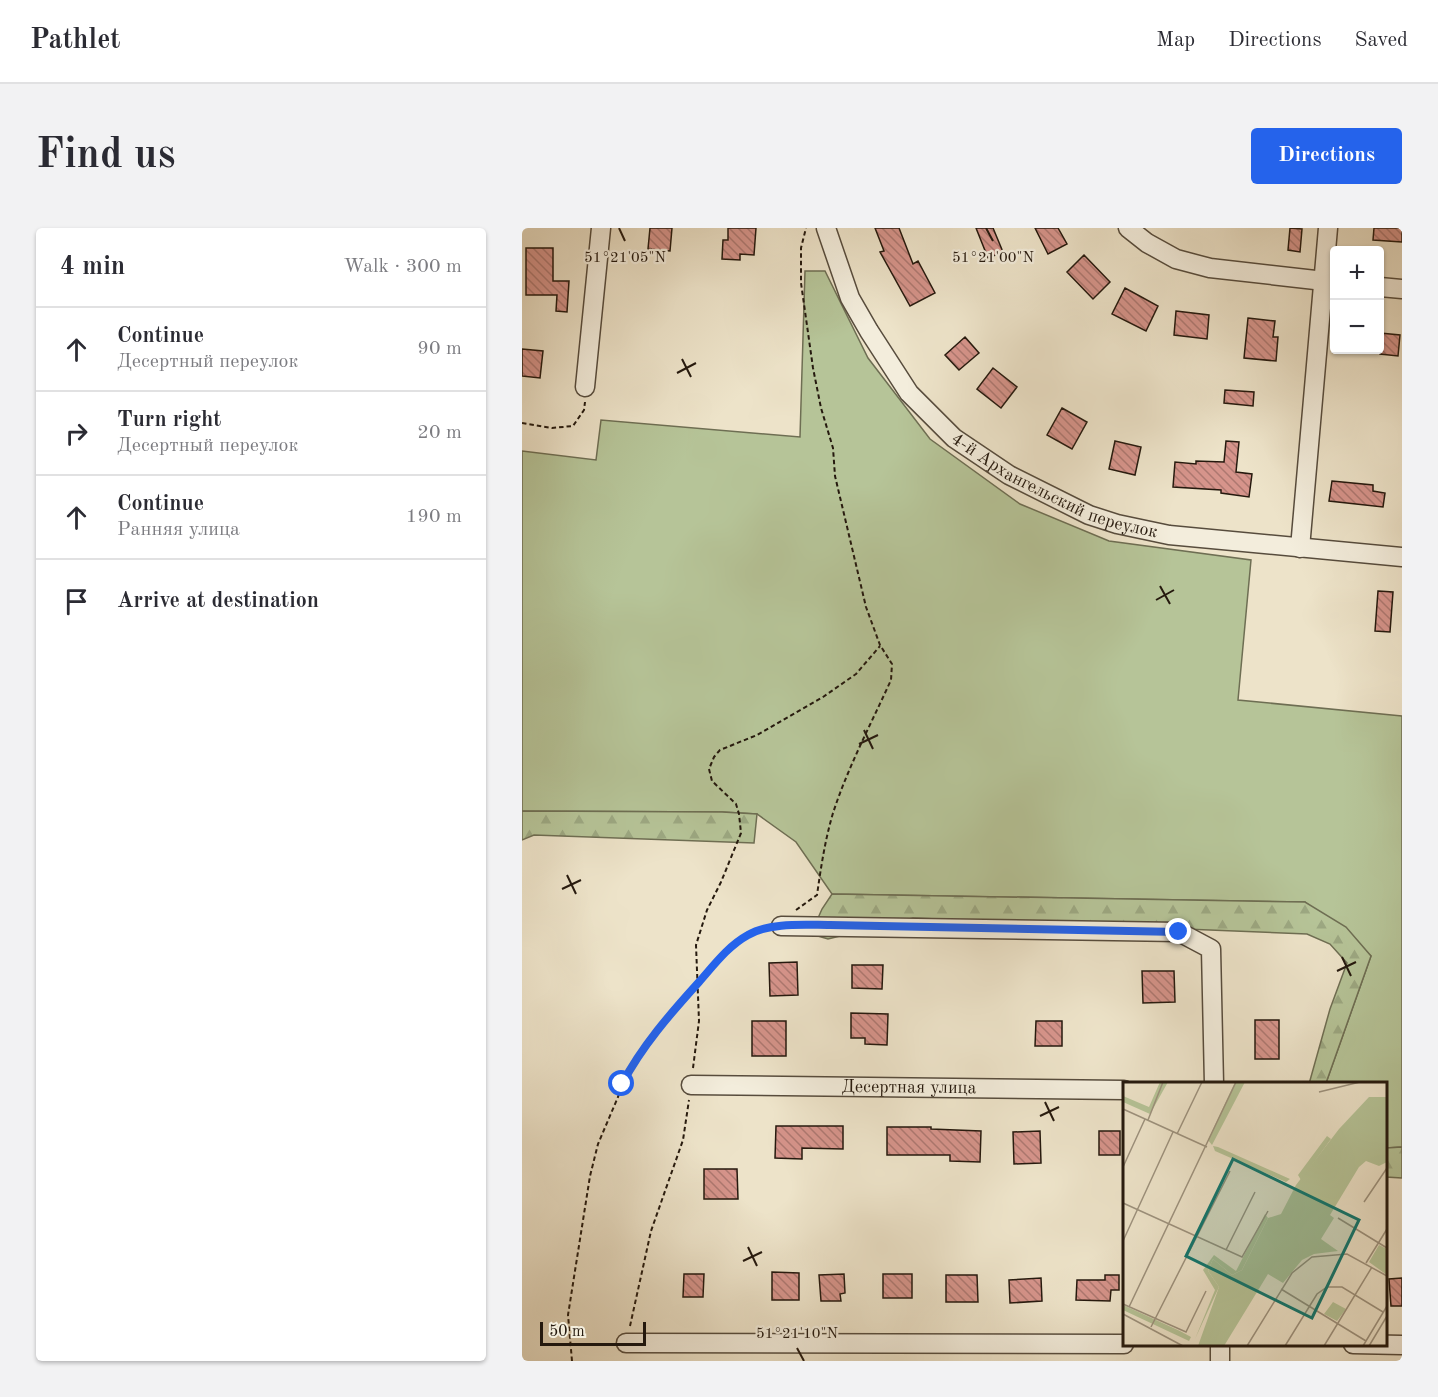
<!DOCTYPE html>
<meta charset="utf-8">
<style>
body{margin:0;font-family:"Old Standard TT",serif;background:#f2f2f3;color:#2b2b33}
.controls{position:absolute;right:18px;top:18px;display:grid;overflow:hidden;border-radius:6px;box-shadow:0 2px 4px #0004}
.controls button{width:54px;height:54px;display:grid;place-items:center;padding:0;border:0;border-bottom:2px solid #e1e1e2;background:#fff;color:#2b2b33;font:30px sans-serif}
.scale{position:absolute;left:18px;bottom:15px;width:106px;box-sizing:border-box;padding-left:6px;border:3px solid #25190e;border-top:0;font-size:16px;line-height:21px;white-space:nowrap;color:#25190e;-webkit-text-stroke:4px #f3eddc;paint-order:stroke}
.stop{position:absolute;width:18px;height:18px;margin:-14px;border:4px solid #2563eb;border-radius:50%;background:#fff}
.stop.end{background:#2563eb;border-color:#fff;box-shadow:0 2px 6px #0008}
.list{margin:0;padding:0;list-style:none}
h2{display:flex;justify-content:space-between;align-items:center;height:78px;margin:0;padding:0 24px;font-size:26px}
h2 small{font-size:20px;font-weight:400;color:#7c7c81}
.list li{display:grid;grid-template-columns:39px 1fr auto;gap:18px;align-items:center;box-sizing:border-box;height:84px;padding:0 24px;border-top:2px solid #e1e1e2}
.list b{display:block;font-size:22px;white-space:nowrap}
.list p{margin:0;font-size:20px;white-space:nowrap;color:#7c7c81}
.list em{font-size:20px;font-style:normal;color:#7c7c81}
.icon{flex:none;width:33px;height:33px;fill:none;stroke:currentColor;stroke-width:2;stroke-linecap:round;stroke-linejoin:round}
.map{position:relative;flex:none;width:880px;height:1133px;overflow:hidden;border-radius:6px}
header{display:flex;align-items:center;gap:36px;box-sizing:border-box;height:84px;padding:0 30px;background:#fff;border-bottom:2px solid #e1e1e2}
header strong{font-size:28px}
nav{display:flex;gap:33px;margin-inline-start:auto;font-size:21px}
.intro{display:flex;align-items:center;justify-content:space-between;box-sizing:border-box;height:144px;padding:0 36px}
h1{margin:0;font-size:42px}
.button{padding:15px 27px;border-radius:6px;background:#2563eb;color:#fff;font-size:21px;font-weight:700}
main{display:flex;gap:36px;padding:0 36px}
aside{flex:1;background:#fff;border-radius:6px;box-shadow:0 2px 4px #0004}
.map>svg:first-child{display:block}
.green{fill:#b6c498;stroke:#6e6e53;stroke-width:1.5}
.forest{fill:url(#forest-firs);stroke:#6e6e53;stroke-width:1.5}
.building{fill:url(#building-back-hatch);stroke:#25190e;stroke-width:1.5}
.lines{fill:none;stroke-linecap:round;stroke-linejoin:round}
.minor-casing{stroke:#574c3d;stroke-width:21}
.path{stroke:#25190e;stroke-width:2;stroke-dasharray:4.5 3;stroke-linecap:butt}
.minor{stroke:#f3eddc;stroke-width:18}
.route{stroke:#2563eb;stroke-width:8}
.ticks{fill:none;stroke:#25190e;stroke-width:2}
.labels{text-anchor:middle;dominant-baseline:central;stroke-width:4.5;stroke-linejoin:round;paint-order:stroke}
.street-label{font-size:18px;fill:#25190e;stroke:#f3eddc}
.inset-road{fill:none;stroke:#9d927e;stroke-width:1.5}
.view{fill:#0f766e;fill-opacity:0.15;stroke:#0f766e;stroke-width:3}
.inset-edge{fill:none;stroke:#25190e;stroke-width:3}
.ticks-label{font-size:15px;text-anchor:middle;fill:#25190e;stroke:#f3eddc;stroke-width:4.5;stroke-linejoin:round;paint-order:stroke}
</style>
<header>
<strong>Pathlet</strong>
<nav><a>Map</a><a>Directions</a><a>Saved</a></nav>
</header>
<div class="intro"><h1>Find us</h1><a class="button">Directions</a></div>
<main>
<aside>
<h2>4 min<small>Walk · 300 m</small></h2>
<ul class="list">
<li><svg class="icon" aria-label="ahead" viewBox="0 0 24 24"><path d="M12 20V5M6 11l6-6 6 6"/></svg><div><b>Continue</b><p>Десертный переулок</p></div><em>90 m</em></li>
<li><svg class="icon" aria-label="right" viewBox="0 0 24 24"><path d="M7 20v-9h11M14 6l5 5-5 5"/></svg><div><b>Turn right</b><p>Десертный переулок</p></div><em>20 m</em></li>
<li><svg class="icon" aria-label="ahead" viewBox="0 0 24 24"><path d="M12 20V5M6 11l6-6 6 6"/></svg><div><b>Continue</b><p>Ранняя улица</p></div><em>190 m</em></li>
<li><svg class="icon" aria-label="arrive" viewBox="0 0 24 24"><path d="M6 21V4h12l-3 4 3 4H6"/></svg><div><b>Arrive at destination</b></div></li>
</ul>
</aside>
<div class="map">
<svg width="880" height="1133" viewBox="0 0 880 1133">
<defs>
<pattern id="forest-firs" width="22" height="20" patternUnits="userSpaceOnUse" patternTransform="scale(1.5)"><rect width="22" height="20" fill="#b6c498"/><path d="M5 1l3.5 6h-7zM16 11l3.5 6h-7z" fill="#9ca882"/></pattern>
<pattern id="building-back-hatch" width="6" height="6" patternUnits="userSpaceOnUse" patternTransform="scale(1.5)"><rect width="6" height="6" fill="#d6948b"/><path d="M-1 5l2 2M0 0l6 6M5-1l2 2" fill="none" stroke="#ad7870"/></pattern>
</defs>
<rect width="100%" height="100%" fill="#ede3c9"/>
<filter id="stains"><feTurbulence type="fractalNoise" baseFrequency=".00333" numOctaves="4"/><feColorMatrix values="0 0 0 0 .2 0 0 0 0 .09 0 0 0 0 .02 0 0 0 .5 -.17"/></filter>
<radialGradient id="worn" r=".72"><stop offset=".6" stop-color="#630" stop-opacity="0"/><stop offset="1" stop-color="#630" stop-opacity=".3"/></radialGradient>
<!-- green -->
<path class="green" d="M 283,43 L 303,43 L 346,130 L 408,211 L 498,276 L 587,313 L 729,332 L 716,472 L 880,488 L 880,919 L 864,920 L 864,856 L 804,855 L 849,728 L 783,674 L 310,666 L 274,614 L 235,586 L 200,584 L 0,583 L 0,223 L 74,232 L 79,192 L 278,209 Z"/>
<!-- forest -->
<path class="forest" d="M 0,583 L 200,584 L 235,586 L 232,615 L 12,607 L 0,612 Z
M 310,666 L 783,674 L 824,699 L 849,728 L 804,855 L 787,856 L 808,781 L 825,735 L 808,716 L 785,706 L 391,690 L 306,711 L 289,706 L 300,681 Z
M 880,919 L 880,950 L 864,949 L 864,920 Z"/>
<!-- building -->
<path class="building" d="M 128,0 L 150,0 L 148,23 L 126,21 Z
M 206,0 L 234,0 L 232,27 L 218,26 L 218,32 L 200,31 L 201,12 L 206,12 Z
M 353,0 L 377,0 L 391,36 L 396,33 L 413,65 L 388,78 L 358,24 L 362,23 Z
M 454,0 L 471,0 L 481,24 L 466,30 Z
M 513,0 L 536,0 L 545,16 L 526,26 Z
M 768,0 L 780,1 L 778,24 L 766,22 Z
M 852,0 L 880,0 L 880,14 L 851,12 Z
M 4,20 L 31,20 L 31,53 L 47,53 L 45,84 L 34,83 L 35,67 L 4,67 Z
M 562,27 L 588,54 L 571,71 L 545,44 Z
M 603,60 L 636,78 L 624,103 L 590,86 Z
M 654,83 L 687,87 L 685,111 L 652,107 Z
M 726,90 L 753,93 L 751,109 L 756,109 L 754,133 L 722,130 Z
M 858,105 L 878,107 L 876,128 L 858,126 Z
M 443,109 L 457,125 L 437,142 L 423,127 Z
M 0,121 L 21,123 L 18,150 L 0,148 Z
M 471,140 L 495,159 L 479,180 L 455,161 Z
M 703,162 L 732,164 L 731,178 L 702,175 Z
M 540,180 L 565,194 L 550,221 L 525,207 Z
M 593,213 L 619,219 L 613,247 L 587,241 Z
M 704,213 L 717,214 L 714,244 L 730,246 L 727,269 L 699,265 L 699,262 L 651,259 L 653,234 L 674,236 L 674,233 L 702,234 Z
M 810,253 L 851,257 L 851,263 L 863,265 L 861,279 L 807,273 Z
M 856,363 L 871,364 L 868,404 L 853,403 Z
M 275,734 L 276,767 L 248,768 L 247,735 Z
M 330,737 L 361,737 L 360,761 L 330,760 Z
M 620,743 L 652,743 L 653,774 L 621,775 Z
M 329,785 L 366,786 L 365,817 L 343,816 L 343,810 L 329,810 Z
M 733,792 L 757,792 L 757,831 L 733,831 Z
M 230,793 L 264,793 L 264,828 L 230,828 Z
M 514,793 L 540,793 L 540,818 L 513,818 Z
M 254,898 L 321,898 L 321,921 L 280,920 L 280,931 L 253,930 Z
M 365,899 L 409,899 L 409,901 L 459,903 L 458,934 L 428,933 L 428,927 L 365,927 Z
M 518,903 L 519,935 L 492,936 L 491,904 Z
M 577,903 L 598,903 L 598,927 L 577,927 Z
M 182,941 L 215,941 L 216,971 L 182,971 Z
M 250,1044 L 277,1045 L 277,1072 L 250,1072 Z
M 162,1046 L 182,1046 L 181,1069 L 161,1069 Z
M 322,1046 L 323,1065 L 318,1066 L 319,1073 L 299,1073 L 297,1047 Z
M 361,1046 L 390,1046 L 390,1070 L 361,1070 Z
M 424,1047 L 455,1047 L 456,1074 L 424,1074 Z
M 583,1047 L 597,1047 L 597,1062 L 589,1062 L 588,1073 L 554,1072 L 555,1052 L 583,1052 Z
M 519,1050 L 520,1073 L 488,1075 L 487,1052 Z
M 880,1050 L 880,1078 L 869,1078 L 867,1051 Z"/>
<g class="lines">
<!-- minor casing -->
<g class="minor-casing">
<g id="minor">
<path id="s1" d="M 304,0 L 328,70 L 347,103 L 387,165 L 432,210 L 487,247 L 567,287 L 595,296 L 647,307 L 880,329"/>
<path d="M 606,0 L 625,15 L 654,31 L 688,40 L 811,54"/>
<path d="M 858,59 L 880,61"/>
<path d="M 63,159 L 79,0"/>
<path d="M 778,320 L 806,0"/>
<path d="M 259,698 L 657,704 L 689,721 L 692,856"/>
<path id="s2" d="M 169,857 L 602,862"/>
<path d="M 104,1115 L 602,1116"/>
<path d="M 698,1116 L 698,1133"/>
<path d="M 831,1116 L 880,1117"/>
</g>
</g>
<!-- path -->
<path class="path" d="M 0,195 L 30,200 L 51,198 L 62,182 L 63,174
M 274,682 L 295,667 C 299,639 303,612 311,585 C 326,539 349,496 369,452 L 370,436 L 358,417 L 344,379 L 313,248 L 311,220 L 299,180 L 291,140 L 279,55 L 279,20 L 284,0
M 171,840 L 177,793 L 174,717 L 185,682 L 199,654 L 219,605 L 217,586 L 214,576 L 190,553 L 187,541 L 192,529 L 198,522 L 235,507 L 301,469 L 334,446 L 358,418
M 108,1098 L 129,1003 L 161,912 L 167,872
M 50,1133 L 46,1087 L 68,948 L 76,916 L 96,869 L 100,857 L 108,840 L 138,798 L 205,722 L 228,706 L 245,701"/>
<!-- minor -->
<use href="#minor" class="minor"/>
</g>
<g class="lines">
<!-- route -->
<path class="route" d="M 100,856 C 120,818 148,786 177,754 C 192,737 206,718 226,707 C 248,694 283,697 308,697 L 657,704"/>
</g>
<!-- ticks -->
<path class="ticks" d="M 97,0 L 103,13M 464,0 L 471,13M 160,131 L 169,149M 155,145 L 174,135M 638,358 L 648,376M 634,372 L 652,362M 342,502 L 351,521M 337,516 L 356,507M 45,647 L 54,666M 40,661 L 59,652M 820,729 L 829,748M 815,743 L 834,734M 523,874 L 532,893M 518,888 L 537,879M 226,1019 L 235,1038M 221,1033 L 240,1024M 275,1120 L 282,1133"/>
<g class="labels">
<!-- street labels -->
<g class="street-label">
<text stroke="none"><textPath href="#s1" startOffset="362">4-й Архангельский переулок</textPath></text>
<text stroke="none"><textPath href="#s2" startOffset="218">Десертная улица</textPath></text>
</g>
</g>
<!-- overview -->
<g transform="translate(601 854)">
<rect width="264" height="264" fill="#ede3c9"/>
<path d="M 246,15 L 264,15 L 264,80 L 256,84 L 243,79 L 236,85 L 207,133 L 211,136 L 198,157 L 215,169 L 191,172 L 179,178 L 160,201 L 145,192 L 101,264 L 75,264 L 96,205 L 85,189 L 90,177 L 109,193 L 119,188 L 145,136 L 158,132 L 173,103 L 216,47 ZM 256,163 L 264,167 L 264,193 L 246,180 ZM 210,220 L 223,227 L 214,239 L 201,232 Z" fill="#b6c498"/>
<path d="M 37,0 L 45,0 L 27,32 L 0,20 L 0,14 L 26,25 ZM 112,0 L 122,0 L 89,63 L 85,58 ZM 204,54 L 208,57 L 178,98 L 175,93 ZM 90,64 L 95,65 L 167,97 L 163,100 L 92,69 ZM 142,132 L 145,136 L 119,188 L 109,193 L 90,177 L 85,189 L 96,205 L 72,257 L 92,208 L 80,188 L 91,173 L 113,189 ZM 0,223 L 57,249 L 68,255 L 66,259 L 0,228 Z" fill="#b6c498"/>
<path class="inset-road" d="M 196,10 L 237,0M 0,27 L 84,65M 25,38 L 40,0M 54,52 L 79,0M 0,85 L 22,37M 241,120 L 264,86M 0,121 L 119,175 L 145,129M 215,136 L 264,166M 0,159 L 50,50M 103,168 L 132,110M 243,181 L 264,147M 158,207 L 243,259M 0,222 L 63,250 L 83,209M 6,225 L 113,0M 0,232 L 60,264M 28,245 L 107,89M 124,264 L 169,191 L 189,175 L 224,172 L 264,194M 162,264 L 194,212 L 204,205 L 219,205 L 260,230M 201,264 L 249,185M 240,264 L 264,224M 246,264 L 264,234"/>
<path class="view" d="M 110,77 L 236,138 L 189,236 L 63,174 Z"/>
<rect width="264" height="264" class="inset-edge"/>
</g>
<g class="ticks-label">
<text x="103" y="34">51°21'05"N</text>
<text x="471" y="34">51°21'00"N</text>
<text x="275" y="1110">51°21'10"N</text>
</g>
<rect width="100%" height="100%" filter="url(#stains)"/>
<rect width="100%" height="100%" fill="url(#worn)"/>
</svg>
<div class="controls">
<button>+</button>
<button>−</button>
</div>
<div class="scale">50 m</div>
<div class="stop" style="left:100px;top:856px"></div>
<div class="stop end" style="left:657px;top:704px"></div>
</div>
</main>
